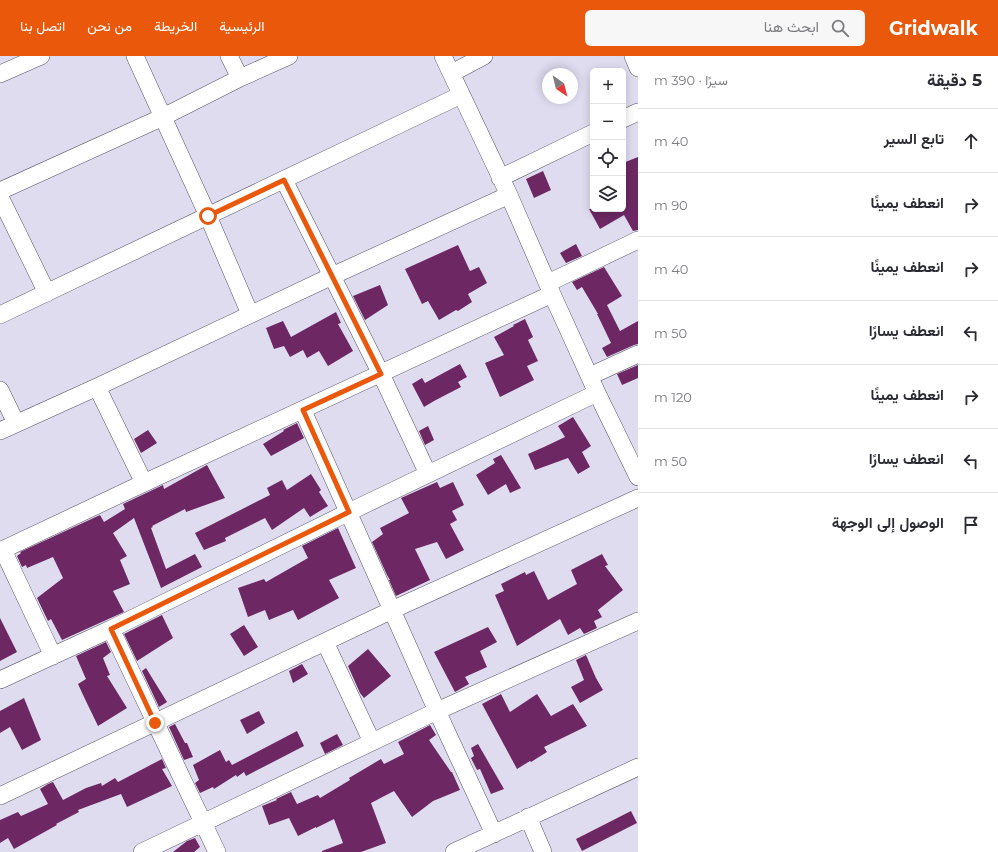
<!DOCTYPE html>
<html lang="ar">
<meta charset="utf-8">
<style>
body{margin:0;font-family:Montserrat,Vazirmatn,sans-serif;background:#f7f7f7;color:#2b2b33;direction:rtl}
.controls{position:absolute;right:12px;top:12px;display:grid;overflow:hidden;border-radius:6px;box-shadow:0 2px 10px #0003}
.controls button{width:36px;height:36px;display:grid;place-items:center;padding:0;border:0;border-bottom:1px solid #e1e1e2;background:#fff;color:#2b2b33;font:20px sans-serif}
.compass{position:absolute;left:542px;top:12px;width:36px;height:36px;border-radius:50%;background:#fff;box-shadow:0 2px 10px #0003;rotate:145deg}
.stop{position:absolute;width:12px;height:12px;margin:-9px;border:3px solid #ea580c;border-radius:50%;background:#fff}
.stop.end{background:#ea580c;border-color:#fff;box-shadow:0 1px 4px #0008}
.list{margin:0;padding:0;list-style:none}
h2{display:flex;justify-content:space-between;align-items:center;height:52px;margin:0;padding:0 16px;font-size:17px}
h2 small{font-size:13px;font-weight:400;color:#7c7c81}
.list li{display:grid;grid-template-columns:26px 1fr auto;gap:12px;align-items:center;box-sizing:border-box;height:64px;padding:0 16px;border-top:1px solid #e1e1e2}
.list b{display:block;font-size:15px;white-space:nowrap}
.list em{font-size:13px;font-style:normal;color:#7c7c81}
.icon{flex:none;width:22px;height:22px;fill:none;stroke:currentColor;stroke-width:2;stroke-linecap:round;stroke-linejoin:round}
.map{position:relative;flex:none;width:638px;height:796px;overflow:hidden;direction:ltr}
header{display:flex;align-items:center;gap:24px;box-sizing:border-box;height:56px;padding:0 20px;background:#ea580c;color:#fff}
header strong{font-size:19px}
nav{display:flex;gap:22px;margin-inline-start:auto;font-size:14px}
.search{width:280px;height:36px;background:#f7f7f7;display:flex;align-items:center;gap:10px;box-sizing:border-box;padding:0 14px;border-radius:6px;color:#7c7c81;font-size:15px}
main{display:flex}
aside{flex:1;background:#fff}
.map>svg:first-child{display:block}
.building{fill:#6d2864}
.lines{fill:none;stroke-linecap:round;stroke-linejoin:round}
.minor-casing{stroke:#595567;stroke-width:18}
.minor{stroke:#fff;stroke-width:17}
.route{stroke:#ea580c;stroke-width:5}
</style>
<header>
<strong>Gridwalk</strong>
<div class="search"><svg class="icon" aria-label="search" viewBox="0 0 24 24"><circle cx="10" cy="10" r="6"/><path d="M15 15l6 6"/></svg>ابحث هنا</div>
<nav><a>الرئيسية</a><a>الخريطة</a><a>من نحن</a><a>اتصل بنا</a></nav>
</header>
<main>
<aside>
<h2>5 دقيقة<small>سيرًا · 390 m</small></h2>
<ul class="list">
<li><svg class="icon" aria-label="ahead" viewBox="0 0 24 24"><path d="M12 20V5M6 11l6-6 6 6"/></svg><div><b>تابع السير</b></div><em>40 m</em></li>
<li><svg class="icon" aria-label="right" viewBox="0 0 24 24"><path d="M7 20v-9h11M14 6l5 5-5 5"/></svg><div><b>انعطف يمينًا</b></div><em>90 m</em></li>
<li><svg class="icon" aria-label="right" viewBox="0 0 24 24"><path d="M7 20v-9h11M14 6l5 5-5 5"/></svg><div><b>انعطف يمينًا</b></div><em>40 m</em></li>
<li><svg class="icon" aria-label="left" viewBox="0 0 24 24"><path d="M17 20v-9H6M10 6l-5 5 5 5"/></svg><div><b>انعطف يسارًا</b></div><em>50 m</em></li>
<li><svg class="icon" aria-label="right" viewBox="0 0 24 24"><path d="M7 20v-9h11M14 6l5 5-5 5"/></svg><div><b>انعطف يمينًا</b></div><em>120 m</em></li>
<li><svg class="icon" aria-label="left" viewBox="0 0 24 24"><path d="M17 20v-9H6M10 6l-5 5 5 5"/></svg><div><b>انعطف يسارًا</b></div><em>50 m</em></li>
<li><svg class="icon" aria-label="arrive" viewBox="0 0 24 24"><path d="M6 21V4h12l-3 4 3 4H6"/></svg><div><b>الوصول إلى الوجهة</b></div></li>
</ul>
</aside>
<div class="map">
<svg width="638" height="796" viewBox="0 0 638 796">
<rect width="100%" height="100%" fill="#dfdcf0"/>
<!-- building -->
<path class="building" d="M 638,101 L 638,174 L 633,175 L 624,159 L 600,173 L 589,153 L 623,153 L 623,107 Z
M 543,115 L 551,134 L 534,142 L 526,123 Z
M 576,188 L 582,200 L 566,207 L 560,197 Z
M 458,189 L 470,215 L 479,211 L 487,227 L 468,238 L 472,246 L 458,255 L 456,254 L 439,264 L 428,245 L 422,248 L 405,213 Z
M 604,211 L 622,240 L 607,249 L 620,275 L 638,265 L 638,288 L 634,289 L 607,301 L 602,292 L 611,287 L 597,258 L 598,258 L 582,231 L 577,234 L 572,226 Z
M 380,229 L 388,249 L 365,264 L 353,240 Z
M 336,256 L 341,267 L 338,268 L 353,295 L 328,310 L 319,295 L 307,302 L 303,294 L 290,301 L 284,290 L 274,293 L 266,272 L 283,265 L 291,281 Z
M 525,263 L 533,281 L 528,284 L 538,305 L 527,310 L 534,324 L 500,341 L 485,307 L 504,299 L 494,281 L 514,270 L 513,269 Z
M 460,308 L 467,321 L 458,326 L 461,331 L 434,345 L 424,351 L 412,328 L 422,322 L 425,327 Z
M 638,309 L 638,322 L 622,329 L 617,318 Z
M 573,361 L 591,390 L 582,396 L 590,411 L 578,418 L 568,402 L 535,414 L 528,398 L 544,391 L 565,381 L 558,370 Z
M 297,367 L 304,382 L 271,400 L 263,388 L 284,375 L 283,374 Z
M 428,370 L 434,384 L 425,389 L 419,375 Z
M 148,374 L 157,387 L 141,397 L 134,383 Z
M 501,399 L 521,432 L 510,437 L 506,428 L 488,439 L 476,419 L 495,407 L 493,403 Z
M 207,409 L 225,442 L 186,456 L 185,453 L 152,470 L 153,471 L 151,472 L 166,513 L 195,498 L 202,511 L 161,532 L 134,462 L 113,477 L 127,500 L 120,504 L 130,528 L 113,535 L 124,556 L 62,584 L 51,563 L 48,565 L 37,542 L 63,522 L 53,501 L 27,512 L 26,509 L 22,511 L 17,500 L 21,497 L 20,496 L 100,459 L 104,466 L 125,453 L 123,448 L 163,429 L 164,433 Z
M 311,418 L 321,434 L 319,436 L 328,450 L 310,461 L 304,452 L 272,474 L 265,462 L 225,482 L 226,485 L 204,494 L 195,477 L 270,439 L 267,432 L 282,424 L 287,434 Z
M 437,426 L 440,432 L 453,426 L 464,449 L 452,455 L 457,464 L 450,468 L 464,494 L 446,503 L 437,486 L 415,493 L 430,524 L 396,540 L 389,524 L 390,524 L 387,519 L 372,486 L 383,478 L 380,472 L 409,457 L 401,442 Z
M 338,472 L 356,512 L 329,524 L 339,542 L 298,564 L 293,554 L 269,564 L 265,554 L 248,561 L 238,532 L 264,523 L 266,526 L 308,502 L 302,490 Z
M 602,498 L 608,509 L 605,510 L 623,534 L 598,554 L 602,561 L 594,565 L 597,572 L 584,578 L 580,572 L 568,579 L 560,563 L 517,590 L 495,539 L 504,535 L 501,528 L 525,516 L 526,519 L 534,515 L 548,544 L 577,528 L 571,514 Z
M 162,559 L 173,582 L 137,605 L 124,578 Z
M 0,562 L 17,596 L 0,605 Z
M 244,569 L 258,591 L 244,600 L 230,578 Z
M 488,571 L 497,586 L 480,595 L 487,611 L 465,621 L 469,628 L 455,636 L 434,596 Z
M 106,586 L 111,596 L 103,602 L 110,619 L 107,620 L 127,652 L 98,670 L 84,641 L 78,628 L 86,623 L 76,600 Z
M 368,593 L 391,620 L 364,642 L 360,637 L 348,610 Z
M 586,599 L 596,622 L 603,634 L 580,647 L 571,631 L 584,624 L 576,604 Z
M 302,608 L 308,618 L 293,627 L 289,615 Z
M 146,612 L 167,646 L 159,651 L 142,615 Z
M 501,638 L 510,656 L 537,638 L 551,660 L 573,648 L 587,670 L 544,691 L 547,696 L 531,706 L 530,705 L 517,713 L 482,648 Z
M 24,642 L 41,684 L 22,694 L 10,671 L 0,677 L 0,655 Z
M 259,655 L 265,667 L 247,678 L 240,664 Z
M 175,668 L 185,687 L 187,687 L 193,701 L 184,704 L 169,671 Z
M 430,669 L 436,679 L 429,684 L 451,716 L 452,716 L 460,734 L 433,745 L 412,761 L 394,735 L 371,747 L 386,787 L 361,796 L 322,796 L 322,795 L 343,787 L 334,763 L 316,772 L 316,771 L 298,780 L 289,762 L 269,769 L 262,750 L 277,744 L 276,743 L 291,736 L 297,748 L 318,739 L 320,742 L 350,724 L 349,722 L 381,703 L 384,708 L 404,698 L 398,686 Z
M 297,675 L 304,690 L 246,720 L 244,716 L 237,721 L 236,719 L 214,733 L 213,731 L 200,737 L 195,727 L 199,724 L 193,709 L 220,694 L 226,706 L 229,704 L 232,709 Z
M 337,678 L 343,689 L 325,698 L 320,687 Z
M 478,688 L 504,733 L 491,738 L 480,713 L 477,714 L 471,702 L 474,700 L 471,692 Z
M 162,703 L 166,712 L 162,713 L 172,730 L 127,751 L 121,738 L 78,754 L 79,756 L 56,768 L 57,769 L 14,793 L 8,782 L 0,787 L 0,764 L 18,756 L 21,760 L 48,748 L 40,733 L 48,728 L 53,726 L 63,744 L 86,732 L 101,727 L 102,730 L 115,722 L 118,726 Z
M 631,755 L 637,767 L 582,795 L 576,783 Z
M 195,782 L 200,791 L 194,796 L 173,796 L 187,785 Z"/>
<g class="lines">
<!-- minor casing -->
<g class="minor-casing">
<path id="minor" d="M 135,0 L 208,160 L 250,258
M 229,0 L 240,22
M 443,0 L 509,139 L 552,238 L 597,337 L 638,421
M 633,0 L 638,12
M 452,17 L 484,0
M 0,18 L 41,0
M 623,63 L 638,56
M 500,122 L 593,77
M 284,124 L 381,318 L 428,418
M 0,135 L 163,61 L 240,22 L 289,0
M 0,141 L 47,237
M 548,227 L 638,184
M 0,259 L 461,39
M 590,320 L 638,298
M 97,331 L 144,427
M 0,334 L 16,367
M 303,355 L 437,655 L 494,778
M 0,375 L 97,331 L 332,220 L 509,139
M 3,494 L 53,600
M 0,495 L 144,427 L 552,238
M 111,573 L 217,796
M 325,586 L 372,686
M 0,624 L 111,573 L 349,456 L 597,337
M 0,740 L 392,554 L 638,442
M 528,761 L 543,796
M 142,796 L 437,655 L 638,565
M 454,796 L 638,711"/>
</g>
<!-- minor -->
<use href="#minor" class="minor"/>
</g>
<g class="lines">
<!-- route -->
<path class="route" d="M 155,667 L 111,573 L 349,456 L 303,354 L 381,318 L 284,124 L 208,160"/>
</g>
</svg>
<div class="controls">
<button>+</button>
<button>−</button>
<button><svg class="icon" aria-label="locate" viewBox="0 0 24 24"><circle cx="12" cy="12" r="6"/><path d="M12 2v4M12 18v4M2 12h4M18 12h4"/></svg></button>
<button><svg class="icon" aria-label="layers" viewBox="0 0 24 24"><path d="M12 4l9 5-9 5-9-5zM3 14l9 5 9-5"/></svg></button>
</div>
<svg class="compass" viewBox="-18 -18 36 36"><path d="M0-13l5 13h-10z" fill="#e53935"/><path d="M0 13l5-13h-10z" fill="#7c7c81"/></svg>
<div class="stop" style="left:208px;top:160px"></div>
<div class="stop end" style="left:155px;top:667px"></div>
</div>
</main>
